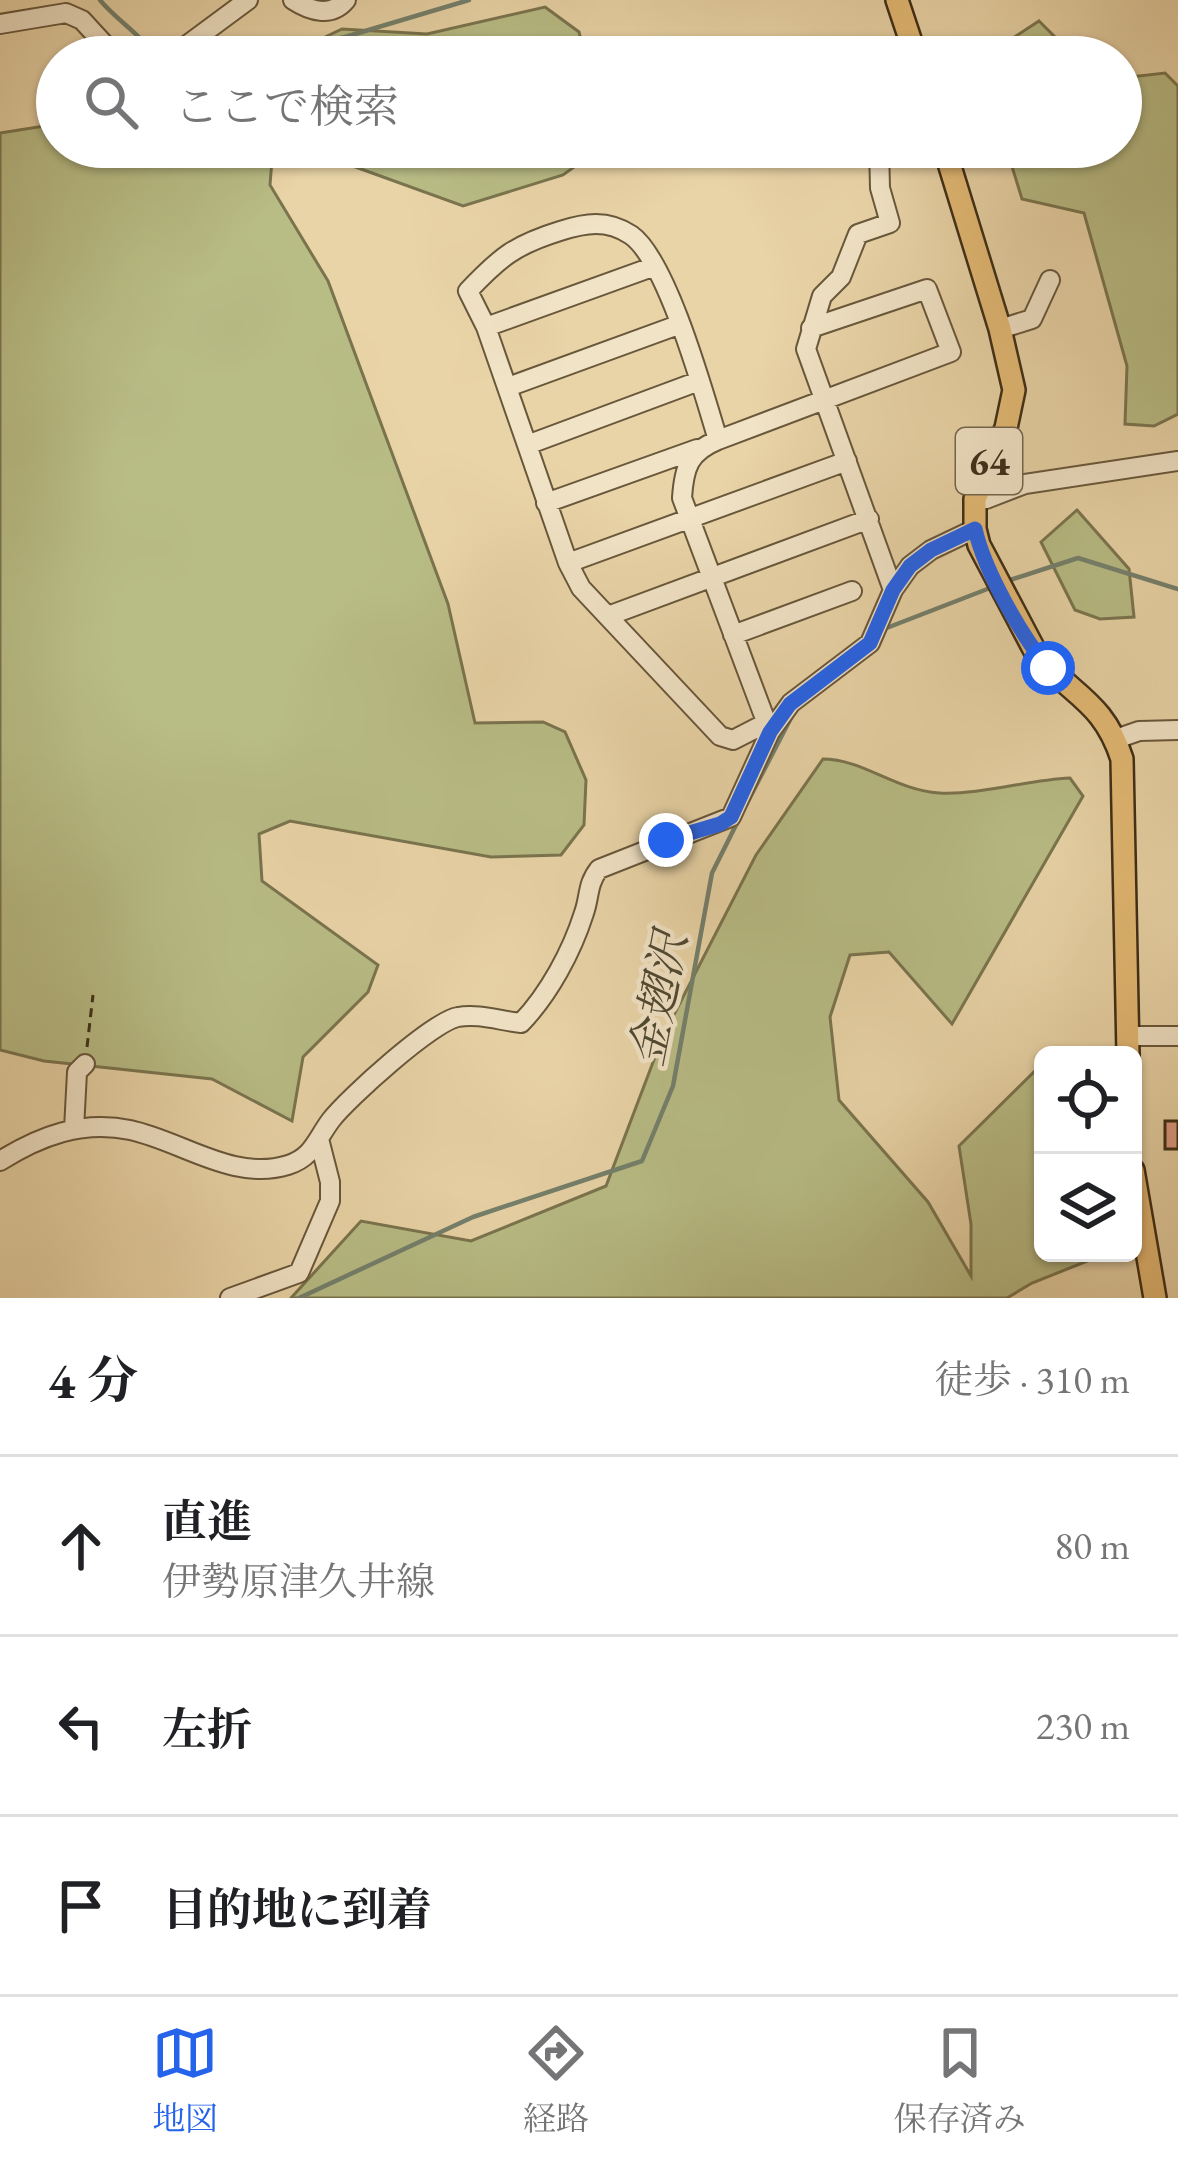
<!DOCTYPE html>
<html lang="ja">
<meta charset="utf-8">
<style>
body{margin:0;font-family:"EB Garamond","Noto Serif JP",serif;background:#f6f6f6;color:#202124}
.controls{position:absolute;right:36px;bottom:36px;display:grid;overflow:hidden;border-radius:18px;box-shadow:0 3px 9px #0004}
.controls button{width:108px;height:108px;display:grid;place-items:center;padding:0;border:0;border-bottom:3px solid #e0e0e0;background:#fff;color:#202124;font:60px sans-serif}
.stop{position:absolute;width:36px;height:36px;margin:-27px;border:9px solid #2563eb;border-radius:50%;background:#fff}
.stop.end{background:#2563eb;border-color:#fff;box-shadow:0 3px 12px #0008}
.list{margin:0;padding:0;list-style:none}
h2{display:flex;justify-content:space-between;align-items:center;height:156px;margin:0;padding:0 48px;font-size:51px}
h2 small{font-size:39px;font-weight:400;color:#757577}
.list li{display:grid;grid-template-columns:78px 1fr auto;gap:36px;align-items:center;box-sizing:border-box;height:180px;padding:0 48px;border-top:3px solid #e0e0e0}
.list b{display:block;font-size:45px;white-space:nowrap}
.list p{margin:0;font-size:39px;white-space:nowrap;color:#757577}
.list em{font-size:39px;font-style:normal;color:#757577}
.icon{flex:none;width:66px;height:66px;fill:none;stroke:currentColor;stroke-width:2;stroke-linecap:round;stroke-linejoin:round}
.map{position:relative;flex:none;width:1178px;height:1298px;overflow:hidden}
.search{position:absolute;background:#fff;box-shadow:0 3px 9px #0004;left:36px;right:36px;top:36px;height:132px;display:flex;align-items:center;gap:30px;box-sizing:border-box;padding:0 42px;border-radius:66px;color:#757577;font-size:45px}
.sheet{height:696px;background:#fff}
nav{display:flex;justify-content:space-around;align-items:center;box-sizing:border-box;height:168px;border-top:3px solid #e0e0e0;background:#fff;font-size:33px;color:#757577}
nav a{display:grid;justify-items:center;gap:6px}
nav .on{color:#2563eb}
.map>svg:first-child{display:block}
.green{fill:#b8bc85;stroke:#7a744e;stroke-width:3}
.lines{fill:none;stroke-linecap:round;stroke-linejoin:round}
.stream{stroke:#74806c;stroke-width:4.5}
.building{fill:#dd9c83;stroke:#3d2d17;stroke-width:3}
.minor-casing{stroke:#68573b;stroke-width:22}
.major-casing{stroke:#3d2d17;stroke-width:26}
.path{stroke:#3d2d17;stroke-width:3;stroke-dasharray:9 6;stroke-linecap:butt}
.minor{stroke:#f1e3c6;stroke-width:18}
.major{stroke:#e4ba74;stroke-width:21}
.route{stroke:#2563eb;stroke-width:15}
.labels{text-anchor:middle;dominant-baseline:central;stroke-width:9;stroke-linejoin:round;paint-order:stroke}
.shield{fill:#f1e3c6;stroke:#73644c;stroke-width:3}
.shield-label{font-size:39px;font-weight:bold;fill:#3d2d17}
.water-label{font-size:45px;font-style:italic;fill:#4f4933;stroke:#f1e3c6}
</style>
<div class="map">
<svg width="1178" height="1298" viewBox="0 0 1178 1298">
<rect width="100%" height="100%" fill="#e9d4a7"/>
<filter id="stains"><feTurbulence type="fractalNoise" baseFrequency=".00167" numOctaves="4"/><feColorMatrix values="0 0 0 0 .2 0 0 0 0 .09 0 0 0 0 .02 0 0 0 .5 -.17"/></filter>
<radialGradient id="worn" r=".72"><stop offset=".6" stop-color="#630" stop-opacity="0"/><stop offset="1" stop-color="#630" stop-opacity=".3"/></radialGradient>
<!-- green -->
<path class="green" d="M 545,7 L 579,32 L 585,57 L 283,57 L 342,29 L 427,34 Z
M 1039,21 L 1075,57 L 996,57 L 1016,36 Z
M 1165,73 L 1178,86 L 1178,414 L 1154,426 L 1125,424 L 1127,366 L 1084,213 L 1022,199 L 1006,147 L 1121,147 L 1121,78 Z
M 57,124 L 57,147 L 273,147 L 270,185 L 328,281 L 448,604 L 475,723 L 543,722 L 565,732 L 586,780 L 584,825 L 561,855 L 491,857 L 290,821 L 259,834 L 262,881 L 378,965 L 368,992 L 303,1057 L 292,1121 L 212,1079 L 44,1061 L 0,1050 L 0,133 Z
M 284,147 L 588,147 L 588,157 L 563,175 L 463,206 L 350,165 Z
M 1077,510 L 1129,569 L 1134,617 L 1100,619 L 1075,610 L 1041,542 Z
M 823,759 C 863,759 895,790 939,793 C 982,795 1026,780 1070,778 L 1083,796 L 952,1024 L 889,952 L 850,955 L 830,1017 L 839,1100 L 928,1202 L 971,1276 L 971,1224 L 959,1146 L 1043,1063 L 1043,1253 L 1102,1253 L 1100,1256 L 1032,1283 L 1007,1298 L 291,1298 L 361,1221 L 471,1241 L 606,1186 L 663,1036 L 756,855 Z"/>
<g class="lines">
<!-- stream -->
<path class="stream" d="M 100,0 C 116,20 143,35 154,57
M 255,57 L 345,37 L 469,0
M 1007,581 L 1078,558 L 1178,589
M 884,629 L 990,588
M 746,805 L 793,714
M 299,1298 L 473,1217 L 642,1161 L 673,1086 L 712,873 L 738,821"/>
</g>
<!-- building -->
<path class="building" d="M 1165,1121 L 1178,1121 L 1178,1149 L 1165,1149 Z"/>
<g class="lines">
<!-- minor casing -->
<g class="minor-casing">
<path id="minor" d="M 293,0 C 310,11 331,18 346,0
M 0,24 L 66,13 L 82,20 L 116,57
M 171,57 L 248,0
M 879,147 L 880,188 L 890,223 L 858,234 L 841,277 L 822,296 L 806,349 L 893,590
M 486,327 L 655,266
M 1000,329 L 1032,319 L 1050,280
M 508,387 L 678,325
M 718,440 C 704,394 667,260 631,235 C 607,219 585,223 560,231 C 515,245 500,257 468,291 L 486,327 L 568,563 L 581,588 L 720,736 L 733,740 L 766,723
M 527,445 L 699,381
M 975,499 L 986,499 L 1025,484 L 1178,461
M 546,503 L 697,449
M 568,563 L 847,461
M 608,616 L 869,519
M 733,635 L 852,591
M 770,732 L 682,498 C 684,467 689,452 718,440 L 951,352 L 927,289 L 811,328
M 1116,739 L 1139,731 L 1178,730
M 1128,1036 L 1178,1036
M 74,1129 L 77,1072 L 85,1064
M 0,1161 C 40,1136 82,1120 130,1130 C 182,1141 233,1182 288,1165 C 313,1157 316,1140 331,1120 C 347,1099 433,1021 458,1017 C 478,1013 501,1021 521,1023 C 549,994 572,951 584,913 C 590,896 587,884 599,869 L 731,817 L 770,732 L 791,703 L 870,643 L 893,590 L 910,566 L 931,550 L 975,529
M 230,1298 L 299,1273 L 330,1201 L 330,1182 L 319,1139"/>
</g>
<!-- major casing -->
<g class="major-casing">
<path id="major" d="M 897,0 L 916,57
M 944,147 L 1000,329 L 1014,390 L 1006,428 L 975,499 L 975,529 L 979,545 L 1036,653 C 1071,696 1103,700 1122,759 L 1128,1055
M 1133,1170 L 1155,1298"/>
</g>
<!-- path -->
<path class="path" d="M 87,1047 L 93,995"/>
<!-- minor -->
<use href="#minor" class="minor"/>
<!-- major -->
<use href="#major" class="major"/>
</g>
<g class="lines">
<!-- route -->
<path class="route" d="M 666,840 L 720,824 L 731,817 L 770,732 L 790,704 L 870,643 L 893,590 L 910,566 L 931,550 L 975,529 C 985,572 1020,633 1048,668"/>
</g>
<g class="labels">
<!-- shield labels -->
<rect class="shield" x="956" y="428" width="66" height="66" rx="9"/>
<g class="shield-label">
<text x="989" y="461">64</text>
</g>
<!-- water labels -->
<g class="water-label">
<text transform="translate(658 999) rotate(-79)">金翅沢</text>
</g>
</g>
<rect width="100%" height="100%" filter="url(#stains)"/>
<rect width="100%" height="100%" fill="url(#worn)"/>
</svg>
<div class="controls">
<button><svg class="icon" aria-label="locate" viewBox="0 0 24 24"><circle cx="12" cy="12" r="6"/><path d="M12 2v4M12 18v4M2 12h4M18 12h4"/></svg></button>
<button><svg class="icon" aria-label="layers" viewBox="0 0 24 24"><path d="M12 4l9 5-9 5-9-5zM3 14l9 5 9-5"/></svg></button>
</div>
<div class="stop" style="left:1048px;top:668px"></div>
<div class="stop end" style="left:666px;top:840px"></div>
<div class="search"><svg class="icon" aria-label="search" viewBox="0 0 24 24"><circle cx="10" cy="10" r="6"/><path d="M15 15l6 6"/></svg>ここで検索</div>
</div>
<section class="sheet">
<h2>4 分<small>徒歩 · 310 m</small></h2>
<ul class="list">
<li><svg class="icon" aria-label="ahead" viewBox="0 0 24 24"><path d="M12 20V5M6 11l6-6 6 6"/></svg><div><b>直進</b><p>伊勢原津久井線</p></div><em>80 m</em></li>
<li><svg class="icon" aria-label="left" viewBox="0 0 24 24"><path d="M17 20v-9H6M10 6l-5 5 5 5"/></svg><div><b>左折</b></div><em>230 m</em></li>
<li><svg class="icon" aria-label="arrive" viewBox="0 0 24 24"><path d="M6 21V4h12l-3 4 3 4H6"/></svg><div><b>目的地に到着</b></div></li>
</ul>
</section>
<nav>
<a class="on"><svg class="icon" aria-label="map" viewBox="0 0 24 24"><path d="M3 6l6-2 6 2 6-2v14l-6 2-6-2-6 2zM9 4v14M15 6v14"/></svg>地図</a>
<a><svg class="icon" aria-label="directions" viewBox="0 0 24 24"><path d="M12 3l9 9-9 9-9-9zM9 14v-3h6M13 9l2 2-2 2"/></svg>経路</a>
<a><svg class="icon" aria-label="saved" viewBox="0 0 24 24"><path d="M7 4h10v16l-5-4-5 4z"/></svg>保存済み</a>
</nav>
